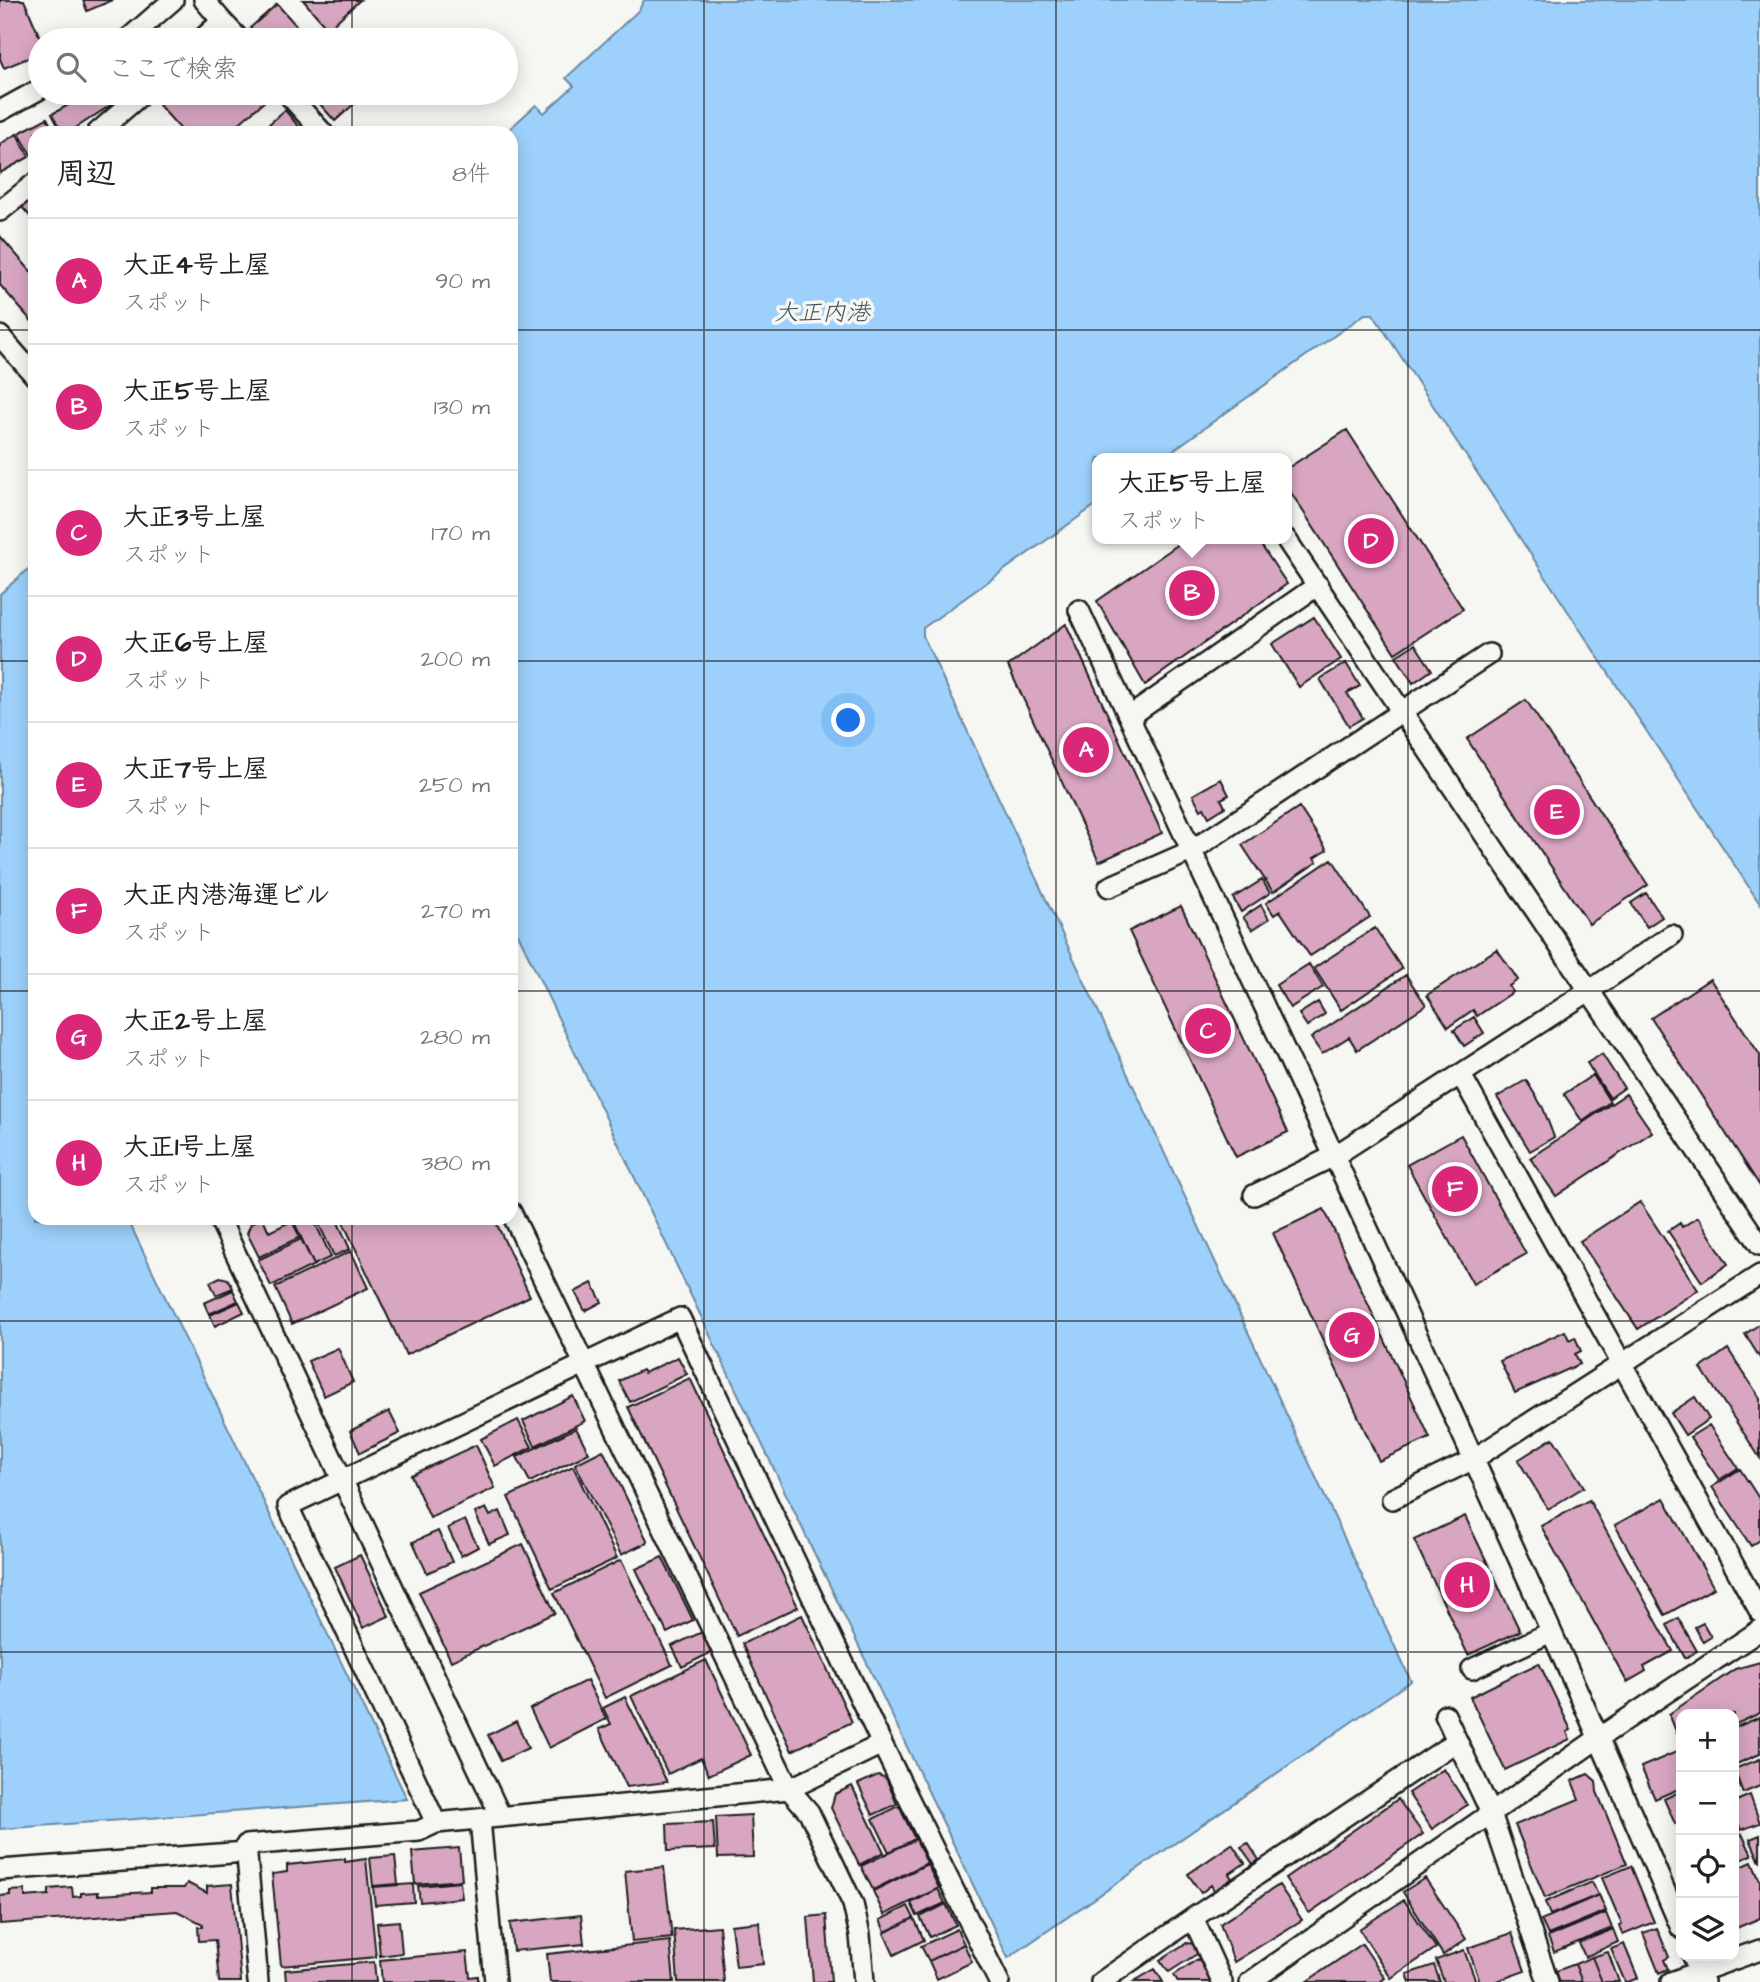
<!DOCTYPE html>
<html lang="ja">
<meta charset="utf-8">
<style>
body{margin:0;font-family:"Architects Daughter","Klee One",sans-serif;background:#f6f6f6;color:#222}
.controls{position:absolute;right:21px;bottom:21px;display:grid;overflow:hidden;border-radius:14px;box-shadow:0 4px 18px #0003}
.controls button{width:63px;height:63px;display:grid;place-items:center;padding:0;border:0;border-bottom:2px solid #e0e0e0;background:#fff;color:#222;font:35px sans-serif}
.you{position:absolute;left:849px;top:721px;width:24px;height:24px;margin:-18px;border:5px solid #fff;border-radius:50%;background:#1a73e8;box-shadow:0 0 0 10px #1a73e833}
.badge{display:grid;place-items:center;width:46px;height:46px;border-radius:50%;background:#db2777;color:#fff;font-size:23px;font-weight:700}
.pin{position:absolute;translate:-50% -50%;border:4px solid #fff;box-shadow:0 2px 7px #0006}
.popup{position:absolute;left:1092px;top:453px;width:200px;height:91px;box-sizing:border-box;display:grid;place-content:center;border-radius:14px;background:#fff;filter:drop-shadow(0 2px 5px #0005);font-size:23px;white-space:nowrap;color:#767676}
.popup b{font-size:26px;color:#222}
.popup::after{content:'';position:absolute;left:50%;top:100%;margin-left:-14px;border:14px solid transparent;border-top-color:#fff}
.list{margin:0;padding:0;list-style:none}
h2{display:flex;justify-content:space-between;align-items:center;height:91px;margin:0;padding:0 28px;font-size:30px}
h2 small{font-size:23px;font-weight:400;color:#767676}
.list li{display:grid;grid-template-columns:46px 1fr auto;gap:21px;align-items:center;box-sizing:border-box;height:126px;padding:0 28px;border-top:2px solid #e0e0e0}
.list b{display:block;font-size:26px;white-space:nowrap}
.list p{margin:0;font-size:23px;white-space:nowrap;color:#767676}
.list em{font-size:23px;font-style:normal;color:#767676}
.icon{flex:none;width:38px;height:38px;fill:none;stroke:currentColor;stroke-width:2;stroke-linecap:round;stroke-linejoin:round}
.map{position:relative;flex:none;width:1760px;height:1982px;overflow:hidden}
.search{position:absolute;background:#fff;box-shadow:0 4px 18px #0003;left:28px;top:28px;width:490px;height:77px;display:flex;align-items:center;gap:18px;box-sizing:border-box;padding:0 24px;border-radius:38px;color:#767676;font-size:26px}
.panel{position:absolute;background:#fff;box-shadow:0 4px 18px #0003;left:28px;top:126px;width:490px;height:1099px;border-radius:21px}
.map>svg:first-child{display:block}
.water{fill:#9dd1fb;stroke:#6989a2;stroke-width:2}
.building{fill:#d9a6c2;stroke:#1c1c1c;stroke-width:2}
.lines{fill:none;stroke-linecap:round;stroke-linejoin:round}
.minor-casing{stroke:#1c1c1c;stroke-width:24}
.minor{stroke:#f6f6f2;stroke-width:19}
.grid{fill:none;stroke:#1c1c1c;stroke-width:2;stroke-opacity:0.55}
.labels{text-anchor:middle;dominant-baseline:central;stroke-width:7;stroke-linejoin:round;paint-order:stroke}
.water-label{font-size:24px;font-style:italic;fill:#43525f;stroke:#f6f6f2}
</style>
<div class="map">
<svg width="1760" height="1982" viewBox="0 0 1760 1982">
<rect width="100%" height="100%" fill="#f6f6f2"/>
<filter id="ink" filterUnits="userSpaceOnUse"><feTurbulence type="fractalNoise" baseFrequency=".0143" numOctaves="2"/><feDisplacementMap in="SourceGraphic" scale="14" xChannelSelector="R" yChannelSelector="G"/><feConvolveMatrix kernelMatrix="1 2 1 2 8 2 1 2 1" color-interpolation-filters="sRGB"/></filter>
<g filter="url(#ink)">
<!-- water -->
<path class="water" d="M 644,0 L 1760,0 L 1760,904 L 1373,314 L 1365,314 L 1162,458 L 1098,458 L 1097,504 L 923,628 L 923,636 L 1411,1681 L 1008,1958 L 518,934 L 511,925 L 511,133 L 505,133 L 536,105 L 544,113 L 574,86 L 566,78 L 639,10 Z
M 35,563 L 35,1218 L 127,1218 L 407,1799 L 0,1829 L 0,594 Z"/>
<!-- building -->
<path class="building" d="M 0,0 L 24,0 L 41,40 L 40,53 L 4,68 L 0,59 Z
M 83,0 L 113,0 L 87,11 Z
M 303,0 L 360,0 L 328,29 Z
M 277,4 L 309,40 L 261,40 L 250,28 Z
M 90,93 L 129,93 L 68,133 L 62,133 L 52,114 Z
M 161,93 L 213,93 L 220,101 L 230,93 L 260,93 L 266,100 L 228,133 L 184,133 L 159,105 L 166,99 Z
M 310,93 L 363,93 L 365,94 L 335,121 Z
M 285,110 L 304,133 L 259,133 Z
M 47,118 L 55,133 L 35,133 L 35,153 L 31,155 L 19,133 Z
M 17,134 L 29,157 L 0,173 L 0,144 Z
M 35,195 L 35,222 L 22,207 Z
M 0,236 L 35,276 L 35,325 L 0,285 Z
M 1347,430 L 1463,609 L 1395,653 L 1286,485 L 1286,469 Z
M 1186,539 L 1257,539 L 1287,584 L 1145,685 L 1097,601 Z
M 1314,617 L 1341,659 L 1299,687 L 1272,644 Z
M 1066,624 L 1162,833 L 1099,862 L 1008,666 Z
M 1415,644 L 1432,670 L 1413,683 L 1396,656 Z
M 1346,663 L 1360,686 L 1347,693 L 1363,718 L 1349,726 L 1320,679 Z
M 1526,700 L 1648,885 L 1589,924 L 1467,739 Z
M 1221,779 L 1229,795 L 1221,799 L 1225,807 L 1209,817 L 1204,808 L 1201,810 L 1193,795 Z
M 1299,807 L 1327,850 L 1314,858 L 1317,862 L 1273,892 L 1242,845 Z
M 1332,859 L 1370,917 L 1310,956 L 1280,911 L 1274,915 L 1266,903 Z
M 1262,880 L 1270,893 L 1241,912 L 1233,898 Z
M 1646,893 L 1662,917 L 1647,927 L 1631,903 Z
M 1261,905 L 1269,919 L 1252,930 L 1243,917 Z
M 1181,906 L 1288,1132 L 1236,1157 L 1129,931 Z
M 1375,928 L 1402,969 L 1341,1010 L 1314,968 Z
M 1497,949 L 1518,980 L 1509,986 L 1513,992 L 1477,1016 L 1473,1010 L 1448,1027 L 1427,995 Z
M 1309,964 L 1323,987 L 1290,1008 L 1276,985 Z
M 1406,975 L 1426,1005 L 1357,1050 L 1349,1037 L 1322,1054 L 1311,1038 Z
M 1710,979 L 1760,1055 L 1760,1186 L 1651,1018 Z
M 1318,1002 L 1325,1014 L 1307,1026 L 1299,1014 Z
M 1474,1017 L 1484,1033 L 1464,1046 L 1454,1030 Z
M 1602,1054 L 1624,1088 L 1610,1098 L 1587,1063 Z
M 1593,1075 L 1610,1102 L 1582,1121 L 1564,1094 Z
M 1526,1080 L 1543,1108 L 1554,1137 L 1530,1151 L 1497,1097 Z
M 1626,1094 L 1652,1132 L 1556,1196 L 1530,1158 Z
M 1461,1135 L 1526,1254 L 1473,1284 L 1407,1165 Z
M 1640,1202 L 1698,1290 L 1638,1329 L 1580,1241 Z
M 1324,1209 L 1430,1438 L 1379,1461 L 1273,1233 Z
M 1698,1217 L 1728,1264 L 1702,1282 L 1668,1231 L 1680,1223 L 1682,1227 Z
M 263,1218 L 269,1232 L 292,1221 L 300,1237 L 259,1257 L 247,1233 L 251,1223 Z
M 292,1218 L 313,1218 L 331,1257 L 314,1265 Z
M 316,1218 L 336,1218 L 350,1249 L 334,1256 Z
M 341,1218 L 494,1218 L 530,1296 L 406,1355 Z
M 301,1239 L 314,1265 L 271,1286 L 258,1260 Z
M 351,1251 L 368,1288 L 292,1324 L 275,1287 Z
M 220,1277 L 228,1279 L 233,1288 L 216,1295 L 210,1282 Z
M 592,1283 L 602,1302 L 585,1311 L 575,1292 Z
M 233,1290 L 238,1301 L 209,1314 L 204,1303 Z
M 239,1302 L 244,1312 L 215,1326 L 210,1315 Z
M 1760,1324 L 1760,1358 L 1745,1334 Z
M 1565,1331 L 1569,1340 L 1575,1337 L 1581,1351 L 1575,1354 L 1580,1364 L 1515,1393 L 1500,1361 Z
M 338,1348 L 353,1382 L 324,1396 L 308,1361 Z
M 1728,1349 L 1760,1398 L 1760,1458 L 1701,1368 Z
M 678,1357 L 687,1374 L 630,1402 L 619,1381 L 642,1370 L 644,1373 Z
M 690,1378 L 798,1607 L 737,1636 L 628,1407 Z
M 573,1396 L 585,1421 L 535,1446 L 523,1421 Z
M 1695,1397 L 1709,1419 L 1685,1435 L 1671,1413 Z
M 389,1411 L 400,1433 L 360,1453 L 350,1431 Z
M 518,1420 L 532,1447 L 495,1466 L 481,1439 Z
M 1709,1425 L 1738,1468 L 1719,1480 L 1690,1437 Z
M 576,1428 L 589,1453 L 530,1482 L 517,1457 Z
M 1553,1438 L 1584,1487 L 1548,1509 L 1518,1460 Z
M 476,1445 L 495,1488 L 430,1518 L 411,1475 Z
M 603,1450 L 648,1542 L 621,1555 L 575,1464 Z
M 573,1466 L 617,1558 L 552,1589 L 508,1497 Z
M 1740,1469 L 1760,1500 L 1760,1540 L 1751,1546 L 1712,1487 Z
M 1664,1498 L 1714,1588 L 1665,1615 L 1615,1525 Z
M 1589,1500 L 1673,1651 L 1644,1667 L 1646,1671 L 1627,1682 L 1541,1526 Z
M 486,1508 L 490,1516 L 500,1511 L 510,1535 L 489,1544 L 475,1513 Z
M 1465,1516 L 1520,1631 L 1468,1655 L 1414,1540 Z
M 465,1520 L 478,1547 L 461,1556 L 448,1528 Z
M 438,1531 L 452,1562 L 427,1573 L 413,1542 Z
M 523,1544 L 555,1613 L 451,1661 L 419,1592 Z
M 360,1555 L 389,1616 L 363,1628 L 335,1567 Z
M 662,1557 L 693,1620 L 667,1633 L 636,1569 Z
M 621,1560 L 672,1665 L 605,1698 L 554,1593 Z
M 802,1615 L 852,1722 L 792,1751 L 742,1644 Z
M 1678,1618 L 1697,1651 L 1685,1658 L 1667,1625 Z
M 1703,1623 L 1711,1637 L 1703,1642 L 1695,1627 Z
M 702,1632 L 712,1652 L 682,1667 L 672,1646 Z
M 706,1660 L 751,1755 L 709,1775 L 701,1758 L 668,1774 L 631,1696 Z
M 1760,1662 L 1760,1713 L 1734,1725 L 1734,1714 L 1681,1714 L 1681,1743 L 1669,1714 L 1735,1669 Z
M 1539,1663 L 1571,1730 L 1567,1732 L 1570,1739 L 1505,1770 L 1470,1697 Z
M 587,1680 L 606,1719 L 549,1748 L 530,1709 Z
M 625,1697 L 667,1782 L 627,1787 L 599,1729 L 611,1724 L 603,1708 Z
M 1760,1717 L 1760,1754 L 1734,1765 L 1734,1728 Z
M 516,1721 L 528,1748 L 501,1761 L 488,1735 Z
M 1681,1750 L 1681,1788 L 1655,1799 L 1641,1767 Z
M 1760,1759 L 1760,1786 L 1743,1793 L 1734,1769 Z
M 1444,1769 L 1467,1805 L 1432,1829 L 1408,1793 Z
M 1588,1774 L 1596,1781 L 1597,1792 L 1627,1864 L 1545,1898 L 1515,1825 L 1579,1799 L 1572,1781 Z
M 878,1775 L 886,1778 L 897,1804 L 873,1815 L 858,1784 Z
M 852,1786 L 884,1852 L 859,1865 L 831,1808 L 835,1794 Z
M 1681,1791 L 1681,1821 L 1675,1824 L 1664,1799 Z
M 1750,1795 L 1760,1823 L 1741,1830 L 1734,1812 L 1734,1802 Z
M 1398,1799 L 1423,1834 L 1309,1913 L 1285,1878 Z
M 899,1806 L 915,1839 L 889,1852 L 873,1819 Z
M 751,1815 L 753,1857 L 718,1858 L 716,1817 Z
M 713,1822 L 715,1849 L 668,1851 L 667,1824 Z
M 1742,1834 L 1752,1855 L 1734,1863 L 1734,1838 Z
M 1760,1835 L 1760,1862 L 1750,1839 Z
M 916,1839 L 927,1863 L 873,1890 L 861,1866 Z
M 1248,1843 L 1259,1860 L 1253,1864 L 1241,1847 Z
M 1232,1844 L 1245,1863 L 1229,1874 L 1233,1880 L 1215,1892 L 1211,1885 L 1201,1893 L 1188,1874 Z
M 459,1848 L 462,1880 L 415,1884 L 412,1852 Z
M 395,1856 L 398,1884 L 373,1886 L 370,1858 Z
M 345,1859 L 345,1862 L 366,1859 L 376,1957 L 281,1966 L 272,1874 L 287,1872 L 287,1865 Z
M 1752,1862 L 1760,1881 L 1760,1918 L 1734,1929 L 1734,1870 Z
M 927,1864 L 939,1888 L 884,1915 L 873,1891 Z
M 1631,1866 L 1654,1922 L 1623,1935 L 1619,1926 L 1622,1925 L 1602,1878 Z
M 664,1867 L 672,1938 L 632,1942 L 625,1871 Z
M 1425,1878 L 1466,1939 L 1443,1955 L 1403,1892 Z
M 460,1882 L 462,1898 L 420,1902 L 418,1886 Z
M 1592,1882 L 1598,1895 L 1550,1915 L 1545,1902 Z
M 187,1883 L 207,1893 L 207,1886 L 232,1884 L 241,1982 L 219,1982 L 215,1940 L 199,1941 L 198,1927 L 203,1927 L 203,1924 L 177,1911 L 0,1924 L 0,1896 L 10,1895 L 10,1891 L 25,1890 L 25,1897 L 49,1895 L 49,1889 L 72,1887 L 73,1897 L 81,1896 L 81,1893 L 98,1892 L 98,1895 L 151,1892 L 151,1888 L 184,1888 Z
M 413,1884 L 414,1902 L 375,1905 L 373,1887 Z
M 1279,1885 L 1302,1920 L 1234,1962 L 1220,1924 Z
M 938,1889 L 945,1903 L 917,1916 L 911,1903 Z
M 1599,1895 L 1606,1911 L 1548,1935 L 1541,1920 Z
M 1404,1900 L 1436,1948 L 1391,1978 L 1359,1929 Z
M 946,1904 L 956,1925 L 930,1937 L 920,1917 Z
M 908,1906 L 914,1918 L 885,1932 L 880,1920 Z
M 1606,1913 L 1612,1928 L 1554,1952 L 1548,1937 Z
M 581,1915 L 584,1944 L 513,1951 L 510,1923 Z
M 826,1915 L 831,1982 L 813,1982 L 808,1917 Z
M 914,1918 L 924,1940 L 894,1955 L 884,1933 Z
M 399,1921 L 402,1953 L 380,1956 L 377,1923 Z
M 759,1922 L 763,1964 L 736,1967 L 731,1925 Z
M 719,1926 L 724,1982 L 678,1982 L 674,1930 Z
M 1657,1928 L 1669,1957 L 1664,1960 L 1668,1969 L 1659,1973 L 1643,1933 Z
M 957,1929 L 964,1944 L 929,1961 L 921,1946 Z
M 1613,1929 L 1618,1942 L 1585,1957 L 1579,1943 Z
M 1512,1933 L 1525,1971 L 1494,1982 L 1480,1982 L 1468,1948 Z
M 670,1941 L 674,1982 L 550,1982 L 547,1954 Z
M 1186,1943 L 1196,1944 L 1200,1952 L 1169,1972 L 1160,1960 Z
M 964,1944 L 972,1962 L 937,1979 L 929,1961 Z
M 1362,1944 L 1385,1978 L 1380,1982 L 1306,1982 Z
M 1624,1944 L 1638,1978 L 1628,1982 L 1625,1982 L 1611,1949 Z
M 1464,1950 L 1476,1982 L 1444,1982 L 1436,1960 Z
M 467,1952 L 470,1977 L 478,1976 L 478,1982 L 382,1982 L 380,1960 Z
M 1608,1952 L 1619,1982 L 1602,1982 L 1592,1957 Z
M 1592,1957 L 1602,1982 L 1582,1982 L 1575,1964 Z
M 1198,1959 L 1214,1982 L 1178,1982 L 1174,1975 Z
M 374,1962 L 376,1982 L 286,1982 L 285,1970 Z
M 1575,1964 L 1582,1982 L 1560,1982 L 1556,1971 Z
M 1434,1965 L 1440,1982 L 1410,1982 L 1407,1974 Z
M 1155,1969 L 1163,1982 L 1133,1982 Z"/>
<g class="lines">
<!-- minor casing -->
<g class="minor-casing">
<path id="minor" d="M 204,0 L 222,21
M 127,40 L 173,0
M 201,40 L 222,21 L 240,40
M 287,93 L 323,133
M 0,111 L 40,89
M 97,133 L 143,93
M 0,211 L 35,183
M 0,336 L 35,376
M 1286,539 L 1760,1245
M 1079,610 C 1283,1047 1491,1484 1681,1928
M 1129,717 L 1318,585
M 1109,887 L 1191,851 L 1489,654
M 1461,1075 L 1760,1612
M 1254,1195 L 1336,1155 L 1589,991 L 1672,935
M 511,1212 L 789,1789 L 809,1812 L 853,1904 L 860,1935 L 864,1982
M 219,1218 L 501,1817
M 1392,1499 L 1472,1460 L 1760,1275
M 1472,1669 L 1551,1632
M 1445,1715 L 1491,1813 L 1548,1982
M 480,1819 L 495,1982
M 436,1823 L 288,1506 L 680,1318 L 882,1744 L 999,1982
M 0,1870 L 246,1852
M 1193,1918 L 1222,1982
M 1693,1956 L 1704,1982
M 258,1982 L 246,1845 L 419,1831 L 436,1823 L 789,1789 L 882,1744
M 1101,1982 L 1193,1918 L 1457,1741
M 1250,1982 L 1600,1737 L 1760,1630
M 1671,1982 L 1760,1950"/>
</g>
<!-- minor -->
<use href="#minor" class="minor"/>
</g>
</g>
<!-- grid -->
<path class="grid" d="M 352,0 L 352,40M 704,0 L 704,1982M 1056,0 L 1056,1982M 1408,0 L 1408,1982M 352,93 L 352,133M 0,330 L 35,330M 511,330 L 1760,330M 0,661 L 35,661M 511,661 L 1760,661M 0,991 L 35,991M 511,991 L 1760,991M 352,1218 L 352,1982M 0,1321 L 1760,1321M 0,1652 L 1760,1652"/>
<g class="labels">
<!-- water labels -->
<g class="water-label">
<text x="822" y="313">大正内港</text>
</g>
</g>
</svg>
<div class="controls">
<button>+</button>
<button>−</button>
<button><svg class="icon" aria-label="locate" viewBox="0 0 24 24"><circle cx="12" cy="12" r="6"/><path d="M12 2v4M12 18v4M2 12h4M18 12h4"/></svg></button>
<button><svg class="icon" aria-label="layers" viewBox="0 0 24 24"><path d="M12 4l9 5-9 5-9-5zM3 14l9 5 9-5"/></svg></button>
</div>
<div class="you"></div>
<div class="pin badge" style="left:1086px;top:750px">A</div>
<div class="pin badge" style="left:1192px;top:593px">B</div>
<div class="popup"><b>大正5号上屋</b>スポット</div>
<div class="pin badge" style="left:1208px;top:1031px">C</div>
<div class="pin badge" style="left:1371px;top:541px">D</div>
<div class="pin badge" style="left:1557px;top:812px">E</div>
<div class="pin badge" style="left:1455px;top:1189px">F</div>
<div class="pin badge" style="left:1352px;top:1335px">G</div>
<div class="pin badge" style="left:1467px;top:1585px">H</div>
<div class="search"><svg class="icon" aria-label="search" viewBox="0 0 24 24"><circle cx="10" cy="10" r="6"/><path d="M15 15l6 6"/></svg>ここで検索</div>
<section class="panel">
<h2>周辺<small>8件</small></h2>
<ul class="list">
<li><span class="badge">A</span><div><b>大正4号上屋</b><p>スポット</p></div><em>90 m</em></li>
<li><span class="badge">B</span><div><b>大正5号上屋</b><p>スポット</p></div><em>130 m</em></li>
<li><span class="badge">C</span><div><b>大正3号上屋</b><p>スポット</p></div><em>170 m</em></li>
<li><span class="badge">D</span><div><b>大正6号上屋</b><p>スポット</p></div><em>200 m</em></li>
<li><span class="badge">E</span><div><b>大正7号上屋</b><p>スポット</p></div><em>250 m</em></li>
<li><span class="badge">F</span><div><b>大正内港海運ビル</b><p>スポット</p></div><em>270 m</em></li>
<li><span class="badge">G</span><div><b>大正2号上屋</b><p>スポット</p></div><em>280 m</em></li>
<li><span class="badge">H</span><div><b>大正1号上屋</b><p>スポット</p></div><em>380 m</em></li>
</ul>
</section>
</div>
